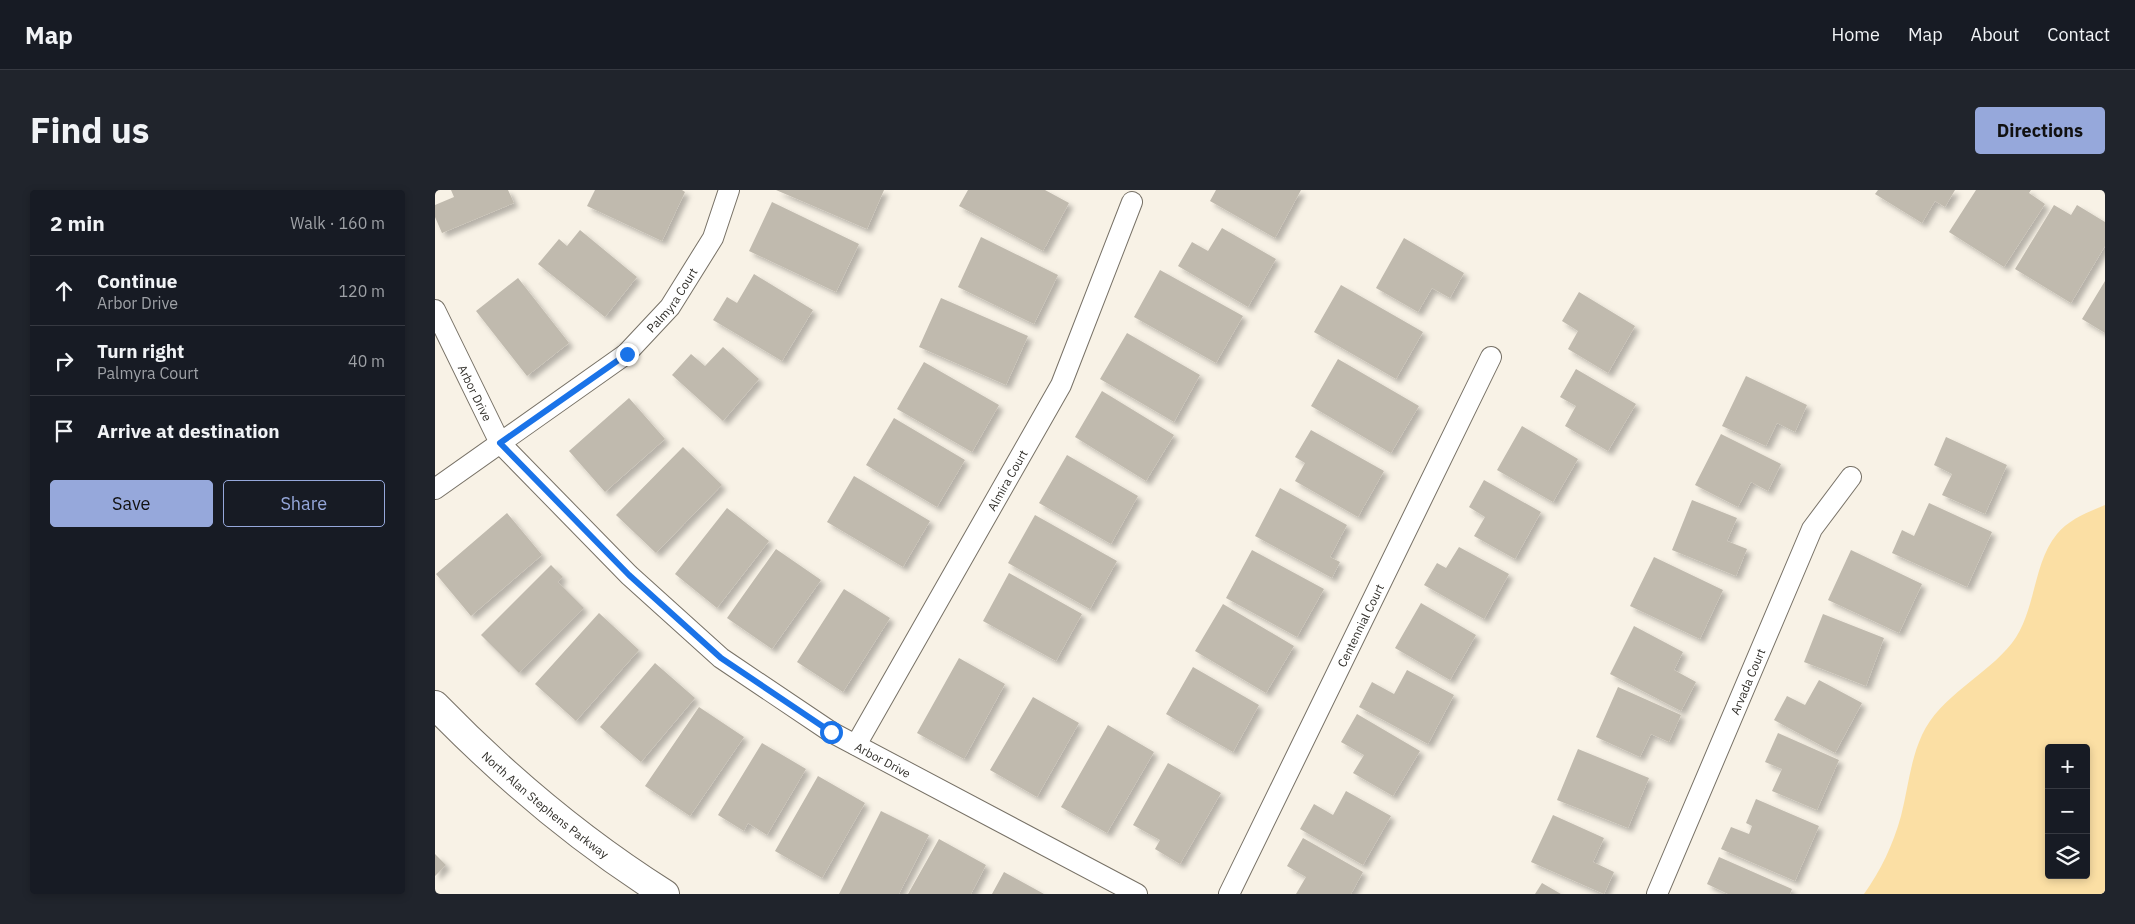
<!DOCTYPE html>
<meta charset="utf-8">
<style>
body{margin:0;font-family:"IBM Plex Sans",sans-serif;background:#20242c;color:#f1f3f6}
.controls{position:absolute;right:15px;bottom:15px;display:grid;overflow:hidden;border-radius:5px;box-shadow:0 2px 8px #0003}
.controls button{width:45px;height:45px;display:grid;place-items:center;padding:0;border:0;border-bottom:1px solid #363941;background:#171b24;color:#f1f3f6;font:25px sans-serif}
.stop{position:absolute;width:15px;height:15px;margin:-11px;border:4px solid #1a73e8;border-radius:50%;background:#fff}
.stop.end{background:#1a73e8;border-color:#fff;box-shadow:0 1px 5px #0008}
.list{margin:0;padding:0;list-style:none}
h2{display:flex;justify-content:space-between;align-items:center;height:65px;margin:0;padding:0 20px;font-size:21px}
h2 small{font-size:16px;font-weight:400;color:#9ea1a6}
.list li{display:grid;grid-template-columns:32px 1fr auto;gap:15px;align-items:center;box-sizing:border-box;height:70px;padding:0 20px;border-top:1px solid #363941}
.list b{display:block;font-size:19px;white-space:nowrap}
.list p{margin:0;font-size:16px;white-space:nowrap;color:#9ea1a6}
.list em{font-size:16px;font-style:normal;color:#9ea1a6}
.actions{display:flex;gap:10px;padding:15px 20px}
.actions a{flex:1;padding:11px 0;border:1px solid #96a8db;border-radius:5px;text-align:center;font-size:18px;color:#96a8db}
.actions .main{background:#96a8db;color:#111}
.icon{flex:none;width:28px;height:28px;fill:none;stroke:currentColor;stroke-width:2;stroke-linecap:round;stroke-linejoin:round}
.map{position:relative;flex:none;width:1670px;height:704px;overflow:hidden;border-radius:5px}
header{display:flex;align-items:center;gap:30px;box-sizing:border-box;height:70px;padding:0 25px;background:#171b24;border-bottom:1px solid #363941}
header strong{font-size:24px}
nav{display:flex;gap:28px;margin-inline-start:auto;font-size:18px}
.intro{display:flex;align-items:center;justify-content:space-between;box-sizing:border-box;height:120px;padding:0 30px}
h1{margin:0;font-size:35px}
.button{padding:12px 22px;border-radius:5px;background:#96a8db;color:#111;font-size:18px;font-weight:700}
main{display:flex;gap:30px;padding:0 30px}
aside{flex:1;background:#171b24;border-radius:5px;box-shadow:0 2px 8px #0003}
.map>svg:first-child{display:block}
.green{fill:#fbdfa4;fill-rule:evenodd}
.building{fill:#c0baae;filter:url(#shadow)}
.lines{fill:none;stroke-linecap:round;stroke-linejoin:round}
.street-casing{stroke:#777166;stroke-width:22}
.secondary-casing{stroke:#777166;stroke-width:30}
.street{stroke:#fff;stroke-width:20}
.secondary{stroke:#fff;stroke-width:28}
.route{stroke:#1a73e8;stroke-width:6}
.labels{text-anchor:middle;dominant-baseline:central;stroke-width:4;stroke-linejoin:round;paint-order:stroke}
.street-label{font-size:12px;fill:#302e29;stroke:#fff}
</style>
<header>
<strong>Map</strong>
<nav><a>Home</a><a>Map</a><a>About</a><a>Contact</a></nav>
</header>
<div class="intro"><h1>Find us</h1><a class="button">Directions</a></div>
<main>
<aside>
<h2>2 min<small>Walk · 160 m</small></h2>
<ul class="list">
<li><svg class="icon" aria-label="ahead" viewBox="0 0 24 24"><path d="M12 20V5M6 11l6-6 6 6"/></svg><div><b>Continue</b><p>Arbor Drive</p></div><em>120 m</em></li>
<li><svg class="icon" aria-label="right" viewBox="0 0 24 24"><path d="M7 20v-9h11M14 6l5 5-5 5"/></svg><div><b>Turn right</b><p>Palmyra Court</p></div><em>40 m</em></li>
<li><svg class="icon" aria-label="arrive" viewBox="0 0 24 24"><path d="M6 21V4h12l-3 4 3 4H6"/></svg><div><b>Arrive at destination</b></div></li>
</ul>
<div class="actions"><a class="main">Save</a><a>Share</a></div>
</aside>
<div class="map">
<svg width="1670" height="704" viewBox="0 0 1670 704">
<defs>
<filter id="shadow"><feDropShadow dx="4.5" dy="4.5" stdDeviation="2.5" flood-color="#0004"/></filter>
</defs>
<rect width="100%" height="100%" fill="#f8f2e6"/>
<!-- green -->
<path class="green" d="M 1670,315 L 1670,704 L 1429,704 C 1446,680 1458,655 1466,626 C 1473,599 1475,571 1487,545 C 1505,506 1551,486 1577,453 C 1601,422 1598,372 1622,344 C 1633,330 1653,322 1670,315 ZM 1614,558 L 1651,558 L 1651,685 L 1614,685 Z"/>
<!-- building -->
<path class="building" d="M 16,0 L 73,0 L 79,13 L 7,43 L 0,27 L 0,15 L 19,7 Z
M 160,0 L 247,0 L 250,2 L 227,51 L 152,16 Z
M 341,0 L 449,0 L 432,39 Z
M 533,0 L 610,0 L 634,13 L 608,61 L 524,16 Z
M 781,0 L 866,0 L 840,48 L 775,11 Z
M 1443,0 L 1520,0 L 1510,17 L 1500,11 L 1487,33 L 1440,4 Z
M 1541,0 L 1596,0 L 1594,3 L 1610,14 L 1569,77 L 1514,42 Z
M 337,12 L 424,54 L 401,102 L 314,61 Z
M 1619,15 L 1636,25 L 1642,15 L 1670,32 L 1670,56 L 1636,113 L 1580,79 Z
M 787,38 L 841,69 L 813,117 L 743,76 L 757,52 L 773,61 Z
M 145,40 L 202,87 L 170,127 L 103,74 L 124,49 L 132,56 Z
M 546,47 L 623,85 L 599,134 L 523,97 Z
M 969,48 L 1029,83 L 1015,108 L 997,98 L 983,122 L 941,98 Z
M 725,80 L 808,126 L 781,173 L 699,127 Z
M 319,84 L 378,120 L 347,171 L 278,130 L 292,107 L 302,113 Z
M 83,88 L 134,153 L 92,186 L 41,121 Z
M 1670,91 L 1670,143 L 1647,129 Z
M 906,95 L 988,142 L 961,189 L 879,142 Z
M 1144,102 L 1200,136 L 1173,183 L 1133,159 L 1143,141 L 1127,131 Z
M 506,108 L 593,146 L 571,195 L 484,157 Z
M 692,143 L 765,185 L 739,232 L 665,189 Z
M 288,157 L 324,189 L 288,231 L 237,185 L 256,164 L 270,176 Z
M 903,169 L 984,216 L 956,263 L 876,216 Z
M 489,172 L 564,215 L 537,262 L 462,219 Z
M 1141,179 L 1201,214 L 1173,261 L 1130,236 L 1141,216 L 1125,207 Z
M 1311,186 L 1372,215 L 1360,242 L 1342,233 L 1331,256 L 1287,236 Z
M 667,201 L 739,245 L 711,291 L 640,247 Z
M 194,208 L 230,249 L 170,302 L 134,261 Z
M 459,228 L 530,270 L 502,317 L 431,275 Z
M 1087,236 L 1143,269 L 1118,312 L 1062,280 Z
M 876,240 L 949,281 L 923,327 L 860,291 L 870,273 L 860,267 Z
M 1286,244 L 1346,274 L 1333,301 L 1316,292 L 1303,317 L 1260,295 Z
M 1511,247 L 1572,275 L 1550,324 L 1507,305 L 1517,284 L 1499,275 Z
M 248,257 L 287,295 L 221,363 L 181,325 Z
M 632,265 L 703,306 L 676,354 L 604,313 Z
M 419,286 L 495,331 L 468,377 L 392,332 Z
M 1049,290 L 1106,322 L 1080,369 L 1039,346 L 1050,327 L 1034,317 Z
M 845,298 L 912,335 L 895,367 L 905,372 L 897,388 L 820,346 Z
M 1257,310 L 1302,328 L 1292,351 L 1312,359 L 1301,386 L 1237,360 Z
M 1494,313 L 1557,342 L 1532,397 L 1457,363 L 1467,340 L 1479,346 Z
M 292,318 L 334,351 L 282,418 L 240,384 Z
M 72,323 L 107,365 L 36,426 L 1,384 Z
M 600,325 L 682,371 L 655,419 L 573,373 Z
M 1024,357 L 1074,384 L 1049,429 L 989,395 L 1002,373 L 1011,378 Z
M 341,359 L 386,390 L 337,459 L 292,428 Z
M 817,360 L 889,399 L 862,447 L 791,408 Z
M 1416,360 L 1487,394 L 1464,443 L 1393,410 Z
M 1219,367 L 1288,400 L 1265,449 L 1195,416 Z
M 116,375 L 128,387 L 123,392 L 149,418 L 84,483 L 46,445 Z
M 574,383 L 647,424 L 621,471 L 548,431 Z
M 409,399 L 455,428 L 408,502 L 362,472 Z
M 986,413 L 1041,445 L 1015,490 L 960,458 Z
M 788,414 L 859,456 L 831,503 L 760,461 Z
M 164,423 L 204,460 L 141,531 L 100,494 Z
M 1388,424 L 1449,448 L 1431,496 L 1369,472 Z
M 1199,436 L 1248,462 L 1239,480 L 1261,492 L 1246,521 L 1175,484 Z
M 524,468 L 570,494 L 529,569 L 482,543 Z
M 220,473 L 260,508 L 206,572 L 165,537 Z
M 758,477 L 824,515 L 798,562 L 731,524 Z
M 972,480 L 1019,505 L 993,554 L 924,517 L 937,492 L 959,504 Z
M 1384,490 L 1427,513 L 1400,563 L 1339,530 L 1352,506 L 1370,515 Z
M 1183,497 L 1246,525 L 1234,552 L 1216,544 L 1205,567 L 1161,547 Z
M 598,507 L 644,533 L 602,607 L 555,580 Z
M 264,517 L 309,547 L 255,626 L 210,596 Z
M 922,524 L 985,561 L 958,606 L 918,583 L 929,565 L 906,552 Z
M 673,535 L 719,562 L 672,643 L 626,617 Z
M 1343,543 L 1404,570 L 1382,620 L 1337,601 L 1347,579 L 1330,572 Z
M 327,553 L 371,579 L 332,645 L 313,633 L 309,641 L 283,625 Z
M 1143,559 L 1214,588 L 1193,638 L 1122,610 Z
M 733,573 L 786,603 L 745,674 L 720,659 L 725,650 L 698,635 Z
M 383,586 L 430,613 L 387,688 L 340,661 Z
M 911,601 L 956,626 L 928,675 L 865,639 L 879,614 L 898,625 Z
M 1321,609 L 1384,636 L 1360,691 L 1286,659 L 1296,637 L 1314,644 L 1317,636 L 1311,633 Z
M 446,621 L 494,645 L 464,704 L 404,704 Z
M 1118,625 L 1169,648 L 1158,672 L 1179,682 L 1169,704 L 1096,672 Z
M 868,648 L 928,682 L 916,704 L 861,704 L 871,687 L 852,676 Z
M 504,649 L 551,675 L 536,704 L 473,704 Z
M 0,664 L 11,675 L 0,686 Z
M 1284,667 L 1357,699 L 1355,704 L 1293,704 L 1272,694 Z
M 569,682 L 609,704 L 557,704 Z
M 1107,693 L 1126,704 L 1100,704 Z"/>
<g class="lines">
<!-- street casing -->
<g class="street-casing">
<g id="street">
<path id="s1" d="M 0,120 L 65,253 L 194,385 L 286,468 L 396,542 L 702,704"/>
<path id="s2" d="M 0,299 L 191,164 L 235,117 L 278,48 L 294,0"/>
<path id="s3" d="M 421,555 L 626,195 L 697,12"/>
<path id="s4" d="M 794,704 L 1056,167"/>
<path id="s5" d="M 1222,704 L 1377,339 L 1416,287"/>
</g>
</g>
<!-- secondary casing -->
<g class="secondary-casing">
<g id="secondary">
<path id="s6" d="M 0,515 C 69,586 146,651 230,704"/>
</g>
</g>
<!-- street -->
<use href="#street" class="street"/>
<!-- secondary -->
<use href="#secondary" class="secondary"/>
</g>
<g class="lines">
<!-- route -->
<path class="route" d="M 192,164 L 65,253 L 194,385 L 286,468 L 396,542"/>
</g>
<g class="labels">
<!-- street labels -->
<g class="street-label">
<text stroke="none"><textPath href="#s2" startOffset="305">Palmyra Court</textPath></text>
<text stroke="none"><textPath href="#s1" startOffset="92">Arbor Drive</textPath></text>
<text stroke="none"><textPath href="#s3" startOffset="305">Almira Court</textPath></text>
<text stroke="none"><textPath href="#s4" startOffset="299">Centennial Court</textPath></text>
<text stroke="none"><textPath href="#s5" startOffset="231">Arvada Court</textPath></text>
<text stroke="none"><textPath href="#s1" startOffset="648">Arbor Drive</textPath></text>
<text stroke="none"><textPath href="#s6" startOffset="149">North Alan Stephens Parkway</textPath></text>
</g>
</g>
</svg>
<div class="controls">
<button>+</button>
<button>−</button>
<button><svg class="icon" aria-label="layers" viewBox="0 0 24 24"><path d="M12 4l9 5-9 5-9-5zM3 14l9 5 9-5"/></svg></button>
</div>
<div class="stop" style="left:396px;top:542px"></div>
<div class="stop end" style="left:192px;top:164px"></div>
</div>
</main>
